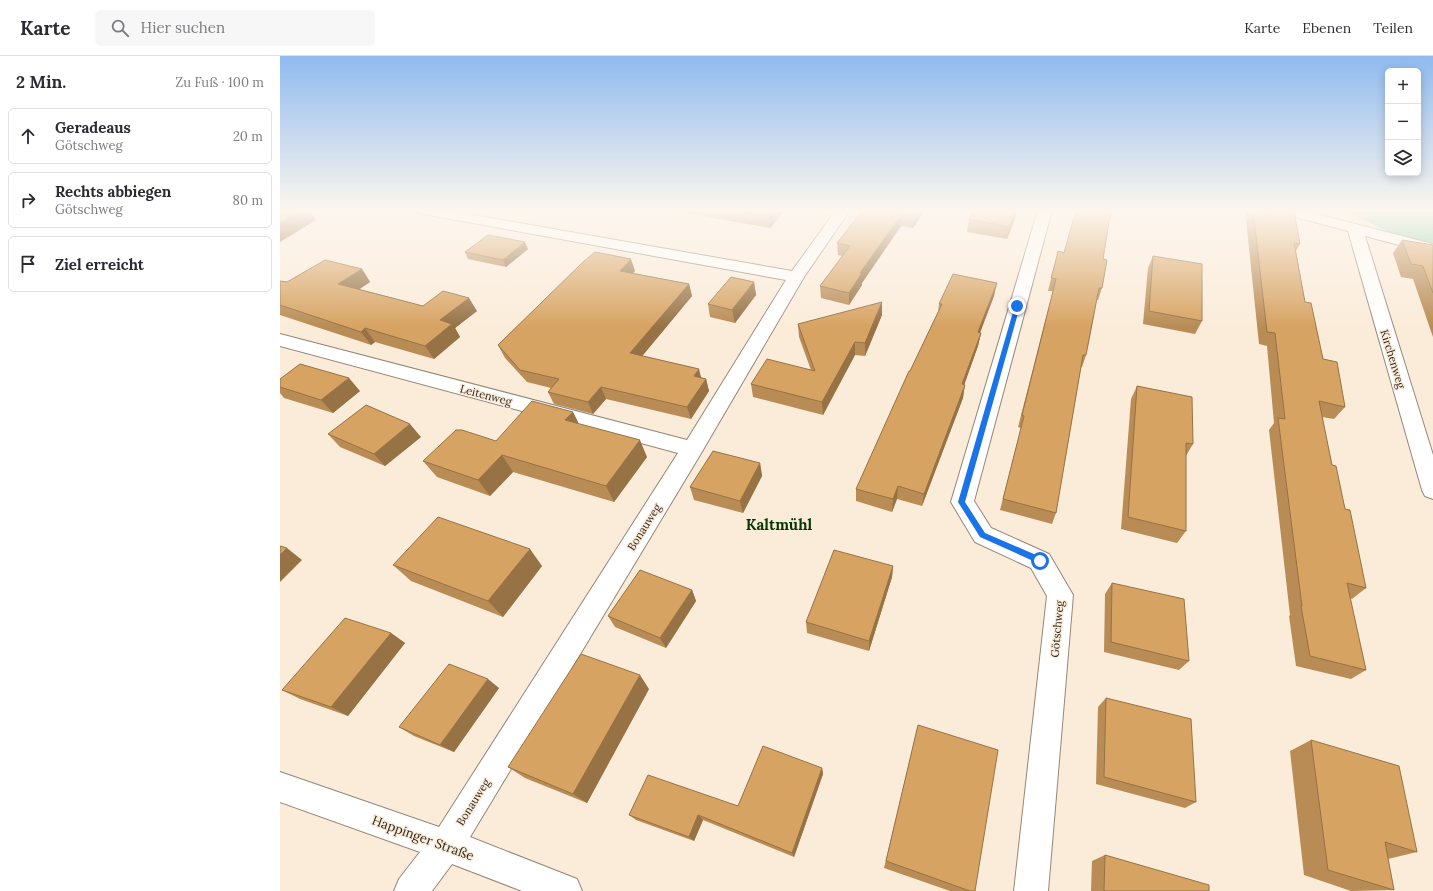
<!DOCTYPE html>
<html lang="de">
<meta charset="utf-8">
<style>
body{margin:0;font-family:Lora,serif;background:#f7f7f7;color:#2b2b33}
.controls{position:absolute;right:12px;top:12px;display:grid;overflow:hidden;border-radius:6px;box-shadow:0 2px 10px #0003}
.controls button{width:36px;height:36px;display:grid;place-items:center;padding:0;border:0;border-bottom:1px solid #e1e1e2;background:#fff;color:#2b2b33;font:20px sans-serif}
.stop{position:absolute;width:12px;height:12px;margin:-9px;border:3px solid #1a73e8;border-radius:50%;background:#fff}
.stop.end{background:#1a73e8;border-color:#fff;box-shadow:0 1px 4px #0008}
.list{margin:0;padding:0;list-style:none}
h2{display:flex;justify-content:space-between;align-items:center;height:52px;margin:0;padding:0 16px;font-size:17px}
h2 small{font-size:13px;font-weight:400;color:#7c7c81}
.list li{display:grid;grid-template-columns:26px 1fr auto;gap:12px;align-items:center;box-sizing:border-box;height:56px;margin:0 8px 8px;padding:0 8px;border:1px solid #e1e1e2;border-radius:6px}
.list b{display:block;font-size:15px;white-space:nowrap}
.list p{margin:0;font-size:13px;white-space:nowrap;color:#7c7c81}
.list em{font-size:13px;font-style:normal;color:#7c7c81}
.icon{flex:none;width:22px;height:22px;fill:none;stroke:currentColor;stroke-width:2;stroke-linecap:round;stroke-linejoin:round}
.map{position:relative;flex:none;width:1153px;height:835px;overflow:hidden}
header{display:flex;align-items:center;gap:24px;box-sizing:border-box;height:56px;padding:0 20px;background:#fff;border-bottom:1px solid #e1e1e2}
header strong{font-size:19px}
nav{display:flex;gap:22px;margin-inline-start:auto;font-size:14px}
.search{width:280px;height:36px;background:#f7f7f7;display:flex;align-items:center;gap:10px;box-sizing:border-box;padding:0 14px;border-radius:6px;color:#7c7c81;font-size:15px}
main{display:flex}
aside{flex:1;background:#fff}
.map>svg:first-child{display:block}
.forest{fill:#7dd3aa}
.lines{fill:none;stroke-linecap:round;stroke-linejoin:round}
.minor-casing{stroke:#958777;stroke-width:2}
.minor{fill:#fff;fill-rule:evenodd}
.wall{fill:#b98c55}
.shaded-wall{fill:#967245}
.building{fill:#d7a363;stroke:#967245}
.route{fill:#1a73e8}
.labels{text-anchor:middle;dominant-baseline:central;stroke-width:3;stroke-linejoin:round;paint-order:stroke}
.street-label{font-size:11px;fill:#2c2720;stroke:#fbecda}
.near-street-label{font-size:13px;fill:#2c2720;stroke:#fbecda}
.district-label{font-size:15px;font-weight:bold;fill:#033700;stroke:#fbecda}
</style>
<header>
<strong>Karte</strong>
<div class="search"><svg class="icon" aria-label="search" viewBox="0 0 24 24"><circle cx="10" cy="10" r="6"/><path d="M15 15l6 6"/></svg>Hier suchen</div>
<nav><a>Karte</a><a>Ebenen</a><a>Teilen</a></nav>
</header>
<main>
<aside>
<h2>2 Min.<small>Zu Fuß · 100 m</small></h2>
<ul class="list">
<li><svg class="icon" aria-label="ahead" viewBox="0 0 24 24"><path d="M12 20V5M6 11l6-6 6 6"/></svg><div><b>Geradeaus</b><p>Götschweg</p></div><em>20 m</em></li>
<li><svg class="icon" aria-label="right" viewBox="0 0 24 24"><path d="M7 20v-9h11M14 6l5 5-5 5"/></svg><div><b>Rechts abbiegen</b><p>Götschweg</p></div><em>80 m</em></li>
<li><svg class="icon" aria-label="arrive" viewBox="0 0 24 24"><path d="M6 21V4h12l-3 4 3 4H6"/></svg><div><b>Ziel erreicht</b></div></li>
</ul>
</aside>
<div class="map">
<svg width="1153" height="835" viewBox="0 0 1153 835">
<rect width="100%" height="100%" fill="#fbecda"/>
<!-- forest -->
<path class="forest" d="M 1063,154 L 1153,154 L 1153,187 L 1111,177 Z"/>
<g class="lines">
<!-- minor casing -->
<g class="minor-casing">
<path id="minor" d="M 136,154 L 165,154 L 512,215 L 556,154 L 570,154 L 524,221 L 420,399 L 190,781 L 297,823 L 302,835 L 242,835 L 172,808 L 152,835 L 114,835 L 119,823 L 140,796 L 0,746 L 0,716 L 159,771 L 398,397 L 0,290 L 0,278 L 407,384 L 506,224 L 143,158 L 138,157 Z
M 758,154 L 772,154 L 694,445 L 711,472 L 769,498 L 793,539 L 768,835 L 734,835 L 767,540 L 751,512 L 695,486 L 671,446 Z
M 998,154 L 1021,154 L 1153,188 L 1153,198 L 1085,180 L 1153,399 L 1153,443 L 1145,440 L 1142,434 L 1068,175 L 1000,157 Z"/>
</g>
<!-- minor -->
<use href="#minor" class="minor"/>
</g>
<!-- wall -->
<path class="wall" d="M 389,154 L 505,154 L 490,172 Z
M 583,154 L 645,154 L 633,172 L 621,170 L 582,227 L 582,229 L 569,249 L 541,242 L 540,230 L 562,200 L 558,199 L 557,187 Z
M 965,154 L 1004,154 L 1004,155 L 1020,188 L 1016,195 L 1025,246 L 1043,303 L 1065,351 L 1054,363 L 1042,361 L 1052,409 L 1086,532 L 1072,543 L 1070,542 L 1086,614 L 1071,623 L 1016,610 L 1009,560 L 1010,559 L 989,374 L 994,367 L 987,290 L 979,288 Z
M 689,163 L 735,163 L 727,183 L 687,176 Z
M 1122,184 L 1153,189 L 1153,281 L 1133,223 L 1121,221 L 1113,197 Z
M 248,193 L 226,211 L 188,203 L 185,196 Z
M 778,195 L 823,203 L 822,232 L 818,244 L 816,244 L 806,299 L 802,311 L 801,311 L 776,457 L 772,468 L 720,454 L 741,372 L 738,371 L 773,235 L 768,235 Z
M 873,200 L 922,265 L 915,278 L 863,268 L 868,212 Z
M 82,213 L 90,226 L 79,233 L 143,250 L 197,255 L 175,272 L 180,281 L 154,303 L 95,286 L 91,289 L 79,285 L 0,259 L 0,225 L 7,226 Z
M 355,215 L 353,217 L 409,228 L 412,240 L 362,300 L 422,322 L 426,323 L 429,335 L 411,363 L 326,343 L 313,358 L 274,348 L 268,336 L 271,332 L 247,326 L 225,302 L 218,289 Z
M 474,226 L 476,239 L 455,267 L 430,261 L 428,248 Z
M 714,240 L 700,277 L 701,277 L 698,290 L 684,328 L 683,342 L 642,450 L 617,443 L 612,456 L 576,445 L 576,433 L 658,256 L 659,248 Z
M 602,259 L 585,300 L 575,299 L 543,359 L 473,341 L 471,328 L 531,314 L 519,281 L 518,268 Z
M 0,323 L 80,335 L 53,357 L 4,342 L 0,337 Z
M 857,330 L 913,388 L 906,400 L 906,475 L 897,487 L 841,473 L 851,343 Z
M 293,356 L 299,368 L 367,401 L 334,446 L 233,416 L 210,440 L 157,421 L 143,405 L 216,385 Z
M 48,378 L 141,381 L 105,410 L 60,391 Z
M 480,407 L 482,420 L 463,457 L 414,444 L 410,431 Z
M 113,509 L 262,510 L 223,561 L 131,525 Z
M 613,510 L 612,521 L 589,595 L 527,577 L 526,566 Z
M 832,527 L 909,605 L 899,614 L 824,596 L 825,538 Z
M 412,534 L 416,545 L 386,592 L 335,571 L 328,560 Z
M 111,577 L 125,587 L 68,660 L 20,643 L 2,634 Z
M 219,632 L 174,696 L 134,680 L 119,671 Z
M 369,633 L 307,747 L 245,722 L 228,711 Z
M 826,642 L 916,746 L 905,752 L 816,728 L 818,651 Z
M 638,669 L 695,835 L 670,835 L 604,812 Z
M 1031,684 L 1137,796 L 1108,803 L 1114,834 L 1071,835 L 1024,819 L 1010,695 Z
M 542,712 L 543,718 L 514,801 L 423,764 L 414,785 L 356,764 L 349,759 L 458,750 Z
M 825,799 L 929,835 L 811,835 L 812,805 Z"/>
<!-- shaded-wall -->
<path class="shaded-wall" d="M 23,154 L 29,154 L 36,164 L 0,186 L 0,167 Z
M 494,154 L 505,154 L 490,172 L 489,160 Z
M 638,154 L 645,154 L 633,172 L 634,160 Z
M 736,154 L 737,154 L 735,163 L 727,183 L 729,171 Z
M 622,158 L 621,170 L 582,227 L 582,229 L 569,249 L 569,237 L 580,217 Z
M 245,186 L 248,193 L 226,211 L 223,204 Z
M 351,203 L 355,215 L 344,227 L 340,215 Z
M 82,213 L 90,226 L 68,241 L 58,228 Z
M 474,226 L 476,239 L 455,267 L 452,254 Z
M 717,227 L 714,240 L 695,289 L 698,276 Z
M 409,228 L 412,240 L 354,310 L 350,297 Z
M 189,242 L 197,255 L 175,272 L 180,281 L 154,303 L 145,290 L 160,264 Z
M 602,246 L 602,259 L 585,300 L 585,287 Z
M 85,272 L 95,286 L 91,289 L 81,276 Z
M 701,277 L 698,290 L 680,341 L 682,328 Z
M 575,286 L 575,299 L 543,359 L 542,346 Z
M 419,313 L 422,325 L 414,320 Z
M 69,322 L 80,335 L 53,357 L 41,344 Z
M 426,323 L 429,335 L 411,363 L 407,351 Z
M 685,329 L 683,342 L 642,450 L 644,438 Z
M 321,331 L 326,343 L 313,358 L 308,346 Z
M 293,356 L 301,373 L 285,364 Z
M 130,368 L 141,381 L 105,410 L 94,398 Z
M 360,384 L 367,401 L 334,446 L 326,430 Z
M 222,399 L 233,416 L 210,440 L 198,424 Z
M 480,407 L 482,420 L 463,457 L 460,445 Z
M 618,430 L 617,443 L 612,456 L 613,443 Z
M 7,492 L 22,504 L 0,526 L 0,499 Z
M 250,493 L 262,510 L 223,561 L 208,545 Z
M 613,510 L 612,521 L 589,595 L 589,585 Z
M 412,534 L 416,545 L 386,592 L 380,582 Z
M 111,577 L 125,587 L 68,660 L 51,651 Z
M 360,619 L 369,633 L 307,747 L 293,738 Z
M 208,623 L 219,632 L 174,696 L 160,689 Z
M 542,712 L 543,718 L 514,801 L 512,797 Z
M 418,759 L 423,764 L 414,785 L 409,781 Z"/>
<!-- building -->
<path class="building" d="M 0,154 L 23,154 L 0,167 Z
M 455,154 L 494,154 L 489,160 Z
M 583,154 L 638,154 L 634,160 L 622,158 L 580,217 L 582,217 L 569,237 L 540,230 L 570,190 L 557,187 Z
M 694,154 L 736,154 L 729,171 L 689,163 Z
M 796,154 L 831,154 L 823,203 L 827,204 L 822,232 L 819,232 L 806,299 L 803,299 L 776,457 L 723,443 L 744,360 L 742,359 L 776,223 L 771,222 L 775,208 L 778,195 L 784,197 Z
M 973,154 L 1004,154 L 1004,155 L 1014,156 L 1020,188 L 1014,187 L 1025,246 L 1031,247 L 1043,303 L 1057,306 L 1065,351 L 1039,345 L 1052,409 L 1056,410 L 1065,453 L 1070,454 L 1086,532 L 1067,527 L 1086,614 L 1030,600 L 1021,550 L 1022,550 L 998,362 L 1005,363 L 995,277 L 987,276 Z
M 208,179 L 245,186 L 223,204 L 185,196 Z
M 1122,184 L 1153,189 L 1153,237 L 1143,210 L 1131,208 Z
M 315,196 L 351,203 L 340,215 L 409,228 L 350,297 L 419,313 L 414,320 L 426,323 L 407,351 L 321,331 L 308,346 L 268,336 L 279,323 L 240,314 L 218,289 L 303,206 Z
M 873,200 L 922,208 L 922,265 L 869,255 Z
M 45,204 L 82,213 L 58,228 L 143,250 L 163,235 L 189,242 L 160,264 L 172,268 L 145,290 L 85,272 L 81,276 L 0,249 L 0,225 L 7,226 Z
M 673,218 L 717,227 L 698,276 L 701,277 L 682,328 L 685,329 L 644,438 L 618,430 L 613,443 L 576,433 L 629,315 L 630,315 L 662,248 L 659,248 Z
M 451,221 L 474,226 L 452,254 L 428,248 Z
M 602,246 L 585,287 L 575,286 L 542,346 L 471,328 L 487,303 L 535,315 L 518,268 Z
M 20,308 L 69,322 L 41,344 L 0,331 L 0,323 Z
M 857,330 L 912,341 L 913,388 L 906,387 L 906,475 L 848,461 Z
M 252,345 L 293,356 L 285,364 L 360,384 L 326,430 L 222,399 L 198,424 L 143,405 L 176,374 L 182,374 L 216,385 Z
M 86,349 L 130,368 L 94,398 L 48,378 Z
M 433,395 L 480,407 L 460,445 L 410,431 Z
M 158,461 L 250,493 L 208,545 L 113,509 Z
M 0,490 L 7,492 L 0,499 Z
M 554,494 L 613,510 L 589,585 L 526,566 Z
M 360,514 L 412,534 L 380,582 L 328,560 Z
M 832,527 L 904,543 L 909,605 L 831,586 Z
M 65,562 L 111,577 L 51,651 L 2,634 Z
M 301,598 L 360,619 L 293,738 L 228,711 Z
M 169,608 L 208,623 L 160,689 L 119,671 Z
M 826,642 L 911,663 L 916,746 L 824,721 Z
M 638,669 L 718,694 L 695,835 L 690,835 L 606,805 Z
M 1031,684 L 1119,710 L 1137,796 L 1105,786 L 1114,834 L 1048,814 Z
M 483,690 L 542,712 L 512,797 L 418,759 L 409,781 L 349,759 L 368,719 L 458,750 Z
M 825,799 L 929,829 L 929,835 L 824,835 Z"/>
<!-- sky -->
<linearGradient id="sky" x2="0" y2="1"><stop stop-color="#8fbaef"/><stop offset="0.57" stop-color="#fdf6ee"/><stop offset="1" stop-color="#fdf6ee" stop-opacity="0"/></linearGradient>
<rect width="1153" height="271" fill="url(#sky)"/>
<!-- route -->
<path class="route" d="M 735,249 L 740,250 L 685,446 L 705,477 L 763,502 L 764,505 L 760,508 L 700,481 L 678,446 Z"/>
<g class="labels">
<!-- street labels -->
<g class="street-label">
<text transform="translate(1113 303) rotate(73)">Kirchenweg</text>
<text transform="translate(206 339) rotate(15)">Leitenweg</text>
<text transform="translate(364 471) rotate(-58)">Bonauweg</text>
<text transform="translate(777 573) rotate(-85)">Götschweg</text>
<text transform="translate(193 746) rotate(-58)">Bonauweg</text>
</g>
<!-- near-street labels -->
<g class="near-street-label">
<text transform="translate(143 782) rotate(20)">Happinger Straße</text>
</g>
<!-- district labels -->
<g class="district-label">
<text x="499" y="468">Kaltmühl</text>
</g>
</g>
</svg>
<div class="controls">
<button>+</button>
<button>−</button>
<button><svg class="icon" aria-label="layers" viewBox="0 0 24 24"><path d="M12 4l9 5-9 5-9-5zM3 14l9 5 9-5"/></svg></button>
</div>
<div class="stop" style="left:760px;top:505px"></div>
<div class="stop end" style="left:737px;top:250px"></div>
</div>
</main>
